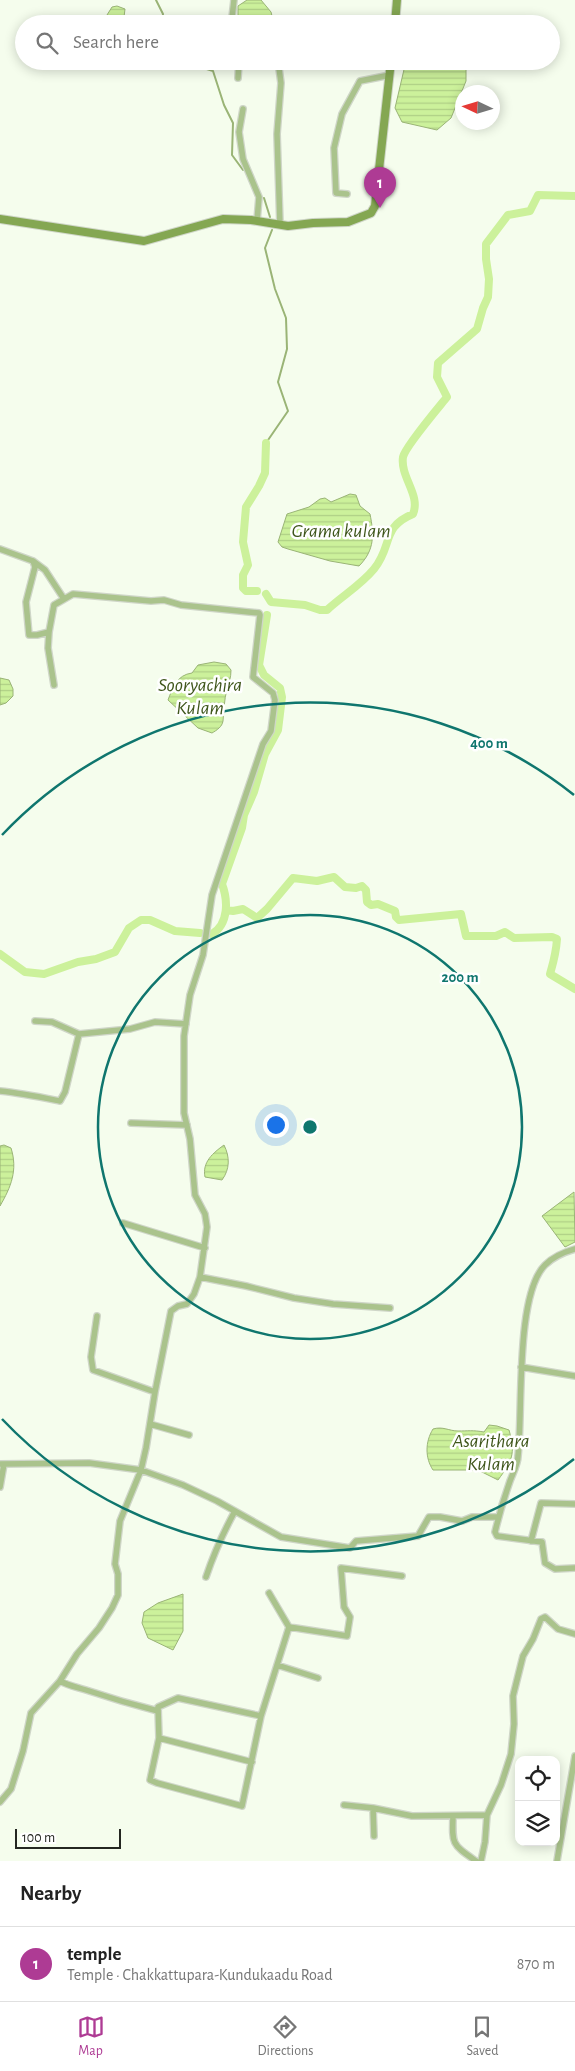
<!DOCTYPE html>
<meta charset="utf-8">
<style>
body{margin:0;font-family:"Alegreya Sans",sans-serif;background:#f2f2f2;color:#222}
.controls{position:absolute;right:15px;bottom:15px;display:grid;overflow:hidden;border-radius:10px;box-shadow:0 2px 12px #0003}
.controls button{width:45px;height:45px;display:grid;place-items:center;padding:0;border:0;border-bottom:1px solid #e0e0e0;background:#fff;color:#222;font:25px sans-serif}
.compass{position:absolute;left:455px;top:85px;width:45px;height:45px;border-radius:50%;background:#fff;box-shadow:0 2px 12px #0003;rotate:274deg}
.scale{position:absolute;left:15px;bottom:12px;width:106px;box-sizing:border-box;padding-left:5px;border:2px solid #242721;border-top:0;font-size:14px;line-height:18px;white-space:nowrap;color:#242721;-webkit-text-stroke:4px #fff;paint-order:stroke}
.you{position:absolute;left:275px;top:1124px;width:18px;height:18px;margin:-12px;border:4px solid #fff;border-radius:50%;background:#1a73e8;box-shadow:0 0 0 8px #1a73e833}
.badge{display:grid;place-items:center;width:32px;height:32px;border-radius:50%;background:#ae3b94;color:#fff;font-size:16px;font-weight:700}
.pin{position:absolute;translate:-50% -41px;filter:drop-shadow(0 1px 2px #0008)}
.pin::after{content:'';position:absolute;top:26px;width:18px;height:15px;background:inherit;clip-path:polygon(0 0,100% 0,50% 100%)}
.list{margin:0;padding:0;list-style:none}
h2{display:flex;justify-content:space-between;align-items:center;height:65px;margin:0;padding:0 20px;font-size:21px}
h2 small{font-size:16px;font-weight:400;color:#767676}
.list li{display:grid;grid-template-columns:32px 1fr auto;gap:15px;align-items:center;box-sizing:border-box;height:75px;padding:0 20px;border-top:1px solid #e0e0e0}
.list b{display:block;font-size:19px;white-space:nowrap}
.list p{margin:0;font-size:16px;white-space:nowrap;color:#767676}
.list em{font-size:16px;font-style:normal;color:#767676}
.icon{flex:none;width:28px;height:28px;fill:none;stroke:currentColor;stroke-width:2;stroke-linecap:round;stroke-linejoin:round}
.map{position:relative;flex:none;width:575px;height:1861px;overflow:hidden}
.search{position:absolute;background:#fff;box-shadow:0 2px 12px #0003;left:15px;right:15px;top:15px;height:55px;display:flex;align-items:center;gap:12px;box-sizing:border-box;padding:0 18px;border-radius:28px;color:#767676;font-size:19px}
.sheet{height:140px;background:#fff}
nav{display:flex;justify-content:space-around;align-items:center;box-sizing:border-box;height:70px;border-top:1px solid #e0e0e0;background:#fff;font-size:14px;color:#767676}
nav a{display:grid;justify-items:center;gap:2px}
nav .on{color:#ae3b94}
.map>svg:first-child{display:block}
.water{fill:url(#water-rules);stroke:#9ab476}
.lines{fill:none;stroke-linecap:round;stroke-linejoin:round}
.stream{stroke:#9ab476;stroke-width:2}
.canal{stroke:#ccf19b;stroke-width:8}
.street-casing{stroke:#cfd6c8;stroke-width:8}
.secondary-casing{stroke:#cfd6c8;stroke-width:10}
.street{stroke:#aac38c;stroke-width:5.5}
.secondary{stroke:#84a752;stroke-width:8}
.ring{fill:none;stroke:#0f766e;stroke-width:2.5}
.labels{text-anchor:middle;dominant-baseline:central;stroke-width:5;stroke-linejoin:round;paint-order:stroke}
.water-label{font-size:20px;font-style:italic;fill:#3f561b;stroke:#fff}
.centre{fill:#0f766e;stroke:#fff;stroke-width:2.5}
.ring-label{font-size:15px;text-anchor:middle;font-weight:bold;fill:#0f766e;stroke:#fff;stroke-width:5;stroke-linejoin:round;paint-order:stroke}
</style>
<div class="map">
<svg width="575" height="1861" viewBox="0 0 575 1861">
<defs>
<pattern id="water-rules" width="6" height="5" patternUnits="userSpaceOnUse" patternTransform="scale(1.25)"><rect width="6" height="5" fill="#ccf19b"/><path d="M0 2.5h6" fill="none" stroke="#afcf85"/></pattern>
</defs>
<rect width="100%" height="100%" fill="#f5fded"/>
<!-- water -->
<path class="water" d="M 247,0 L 261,0 L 271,12 L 274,24 L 238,24 L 238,6 Z
M 117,6 L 125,9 L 124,17 L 120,23 L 111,23 L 107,15 L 112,7 Z
M 406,61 L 466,61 L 466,81 L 451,118 L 437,130 L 402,122 L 395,108 Z
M 350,494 L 356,495 L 360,506 L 370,514 C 374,534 375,550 359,566 L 330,561 L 288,549 L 282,547 L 278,542 L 287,514 L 309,507 L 320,499 L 325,498 L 331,502 Z
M 214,662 L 226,664 L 231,670 C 231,678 229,682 227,689 C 224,700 224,711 223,721 C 222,727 217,730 212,733 L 198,728 L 168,700 C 173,687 177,675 192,673 L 198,665 Z
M 0,678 L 9,680 L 13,689 L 13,696 L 6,703 L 0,705 Z
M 4,1145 L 11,1148 C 18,1170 11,1187 0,1206 L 0,1146 Z
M 224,1145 C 230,1157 230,1169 222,1180 L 205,1177 C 202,1162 213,1153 224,1145 Z
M 574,1192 L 575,1242 L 565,1247 L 542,1216 Z
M 489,1425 L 497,1426 L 509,1430 C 516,1454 512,1461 498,1480 L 478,1470 L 433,1470 C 425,1458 425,1442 433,1429 C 443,1426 449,1431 458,1431 C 468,1431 473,1430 484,1432 Z
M 183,1594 L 183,1631 L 173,1650 L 148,1638 L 142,1623 L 144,1612 L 158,1603 Z"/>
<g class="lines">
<!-- stream -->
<path class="stream" d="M 156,0 L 163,14 L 162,24
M 192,61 L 194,65 L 213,71 L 224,105 L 233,123 L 232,155 L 243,170
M 264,198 L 270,217
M 266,443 L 288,411 L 278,382 L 287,349 L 286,318 L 275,289 L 265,248 L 272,230"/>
<!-- canal -->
<path class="canal" d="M 257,591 L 246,591 L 243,588 L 243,575 L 248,565 L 243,542 L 246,507 L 259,486 L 265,473 L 266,443
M 266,594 L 271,602 L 305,605 L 320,610 L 327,610 C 342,596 361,585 374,569 C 393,546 381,527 413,514 C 421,495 400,477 403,457 C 405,447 439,407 447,397 L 437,377 L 438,363 L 477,329 L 483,308 L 488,297 L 489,279 L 486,259 L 486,244 L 508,215 L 530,211 L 538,195 L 575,196
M 226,910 L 233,911 L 243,909 L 257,918 L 267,909 L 293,878 L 317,881 L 334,877 L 345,887 L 356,888 L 362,886 L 366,890 L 367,902 L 371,905 L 378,904 L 395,911 L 396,917 L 399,920 L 461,914 L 466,936 L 496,936 L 505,932 L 514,938 L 552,937 L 557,939 C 556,954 554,960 550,974 L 575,989
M 212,934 C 229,924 228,900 222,884 L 242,828 L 244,815 L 254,792 L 265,754 L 278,730 L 282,697 L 280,688 L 264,675 L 259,665 L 267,615
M 0,954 L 25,972 L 44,974 L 78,962 L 96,959 L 115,952 L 129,928 L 141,920 L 150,920 L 175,931 L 200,933"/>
<!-- street casing -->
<g class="street-casing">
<path id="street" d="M 234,0 L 232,18 L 234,24
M 278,61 L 281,83 L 277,134 L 280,225
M 238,78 L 239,61
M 243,109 L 239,132 L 243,159 L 259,197 L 257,221
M 347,194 L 336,193 L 334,148 L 342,114 L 360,81 L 390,75
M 0,549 L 33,561 L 35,567 L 26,602 L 29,635 L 37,635 L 49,632
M 33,561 L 45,570 L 64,599
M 54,685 L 48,648 L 49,632 L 54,605 L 73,594 L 151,601 L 164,600 L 181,605 L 259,613 L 260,615 L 253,677 L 273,693 L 275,700 L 271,731 L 263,744 L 212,895 L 203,955 L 190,995 L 184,1036 L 184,1113 L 190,1139 L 195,1195 L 205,1214 L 207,1227 L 200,1277 L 194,1294 L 187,1304 L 178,1306 L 171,1311 L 155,1392 L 146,1448 L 141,1470 L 120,1521 L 115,1564 L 118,1574 L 118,1595 L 112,1608 L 99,1628 L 77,1654 L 60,1681
M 79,1034 L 130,1029 L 155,1022 L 186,1024
M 0,1091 C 21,1093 40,1097 60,1101 L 65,1092 L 79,1034 L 52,1022 L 35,1021
M 131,1123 L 187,1125
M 123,1223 L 205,1248
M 575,1249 C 564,1252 553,1257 545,1265 C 515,1295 523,1413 518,1456 C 518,1464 513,1473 510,1481 C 504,1498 499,1515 495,1532 L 497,1536 L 542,1542 L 545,1563 L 555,1569 L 575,1568
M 200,1277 L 246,1286 L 294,1298 L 333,1304 L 390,1308
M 97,1316 L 91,1357 L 93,1370 L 155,1392
M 521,1367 L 575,1376
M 150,1424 L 189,1435
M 0,1464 L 89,1463 L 141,1470 L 183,1485 L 217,1501 L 281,1537 L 350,1548 L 356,1541 L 418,1536 L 429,1517 L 440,1517 L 462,1521 L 472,1517 L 498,1517
M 0,1487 L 4,1464
M 531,1541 L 541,1503 L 575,1504
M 206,1577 C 214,1553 223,1533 235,1511
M 289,1627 L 347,1636 L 350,1617 L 344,1607 L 341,1568 L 402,1576
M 277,1665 L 318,1678
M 261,1716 L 242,1806 L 157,1783 L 150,1780 L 159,1738 L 158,1707 L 178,1698 L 261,1716 L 289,1627 L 269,1593
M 159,1738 L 252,1762
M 0,1802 L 11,1789 L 23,1751 L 31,1713 L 60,1681 C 69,1686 77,1687 86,1690 C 110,1698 134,1705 158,1711
M 344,1805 L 373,1808 L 412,1816 L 487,1815
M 373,1808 L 374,1836
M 453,1816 C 452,1845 452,1844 476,1861
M 481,1861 L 485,1842 L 487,1815 L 501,1785 L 511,1754 L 514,1724 L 513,1696 L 523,1656 L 533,1639 L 541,1619 L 545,1617 L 558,1629 L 575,1634
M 557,1861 L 575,1756"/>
</g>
<!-- secondary casing -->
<g class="secondary-casing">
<path id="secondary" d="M 395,24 L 397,0
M 0,219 L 144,241 L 223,219 L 251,220 L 288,226 L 313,223 L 348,222 L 371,213 L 375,206 L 391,61"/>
</g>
<!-- street -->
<use href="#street" class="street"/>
<!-- secondary -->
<use href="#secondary" class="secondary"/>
</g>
<!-- distance rings -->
<g class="ring">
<circle cx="310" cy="1127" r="212"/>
<path d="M574 1459A424 424 0 0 1 2 1419M2 835A424 424 0 0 1 574 795"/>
</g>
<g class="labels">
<!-- water labels -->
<g class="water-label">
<text x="341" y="531">Grama kulam</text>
<text x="200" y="685">Sooryachira<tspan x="200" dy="23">Kulam</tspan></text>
<text x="491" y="1441">Asarithara<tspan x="491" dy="23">Kulam</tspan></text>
</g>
</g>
<circle cx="310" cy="1127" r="8" class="centre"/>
<g class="ring-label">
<text x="489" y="748">400 m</text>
<text x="460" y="982">200 m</text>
</g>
</svg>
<div class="controls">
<button><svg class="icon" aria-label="locate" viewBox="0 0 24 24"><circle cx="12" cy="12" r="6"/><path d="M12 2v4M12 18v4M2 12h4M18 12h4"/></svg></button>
<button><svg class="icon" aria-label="layers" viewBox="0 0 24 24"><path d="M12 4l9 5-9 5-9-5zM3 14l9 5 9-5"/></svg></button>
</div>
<svg class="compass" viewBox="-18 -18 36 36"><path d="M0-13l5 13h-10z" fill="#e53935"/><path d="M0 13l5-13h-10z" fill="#767676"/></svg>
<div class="scale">100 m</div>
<div class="you"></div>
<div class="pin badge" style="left:380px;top:208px">1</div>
<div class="search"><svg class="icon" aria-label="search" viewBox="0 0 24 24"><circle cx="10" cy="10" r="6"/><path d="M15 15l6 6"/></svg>Search here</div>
</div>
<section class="sheet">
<h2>Nearby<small></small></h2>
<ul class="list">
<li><span class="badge">1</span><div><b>temple</b><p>Temple · Chakkattupara-Kundukaadu Road</p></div><em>870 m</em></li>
</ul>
</section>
<nav>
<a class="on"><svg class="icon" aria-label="map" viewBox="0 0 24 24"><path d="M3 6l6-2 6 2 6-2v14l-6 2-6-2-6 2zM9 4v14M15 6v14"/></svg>Map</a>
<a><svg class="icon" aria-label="directions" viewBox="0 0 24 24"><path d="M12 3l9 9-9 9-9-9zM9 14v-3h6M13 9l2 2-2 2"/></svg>Directions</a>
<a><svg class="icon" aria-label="saved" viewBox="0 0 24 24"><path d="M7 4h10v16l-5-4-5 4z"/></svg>Saved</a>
</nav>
